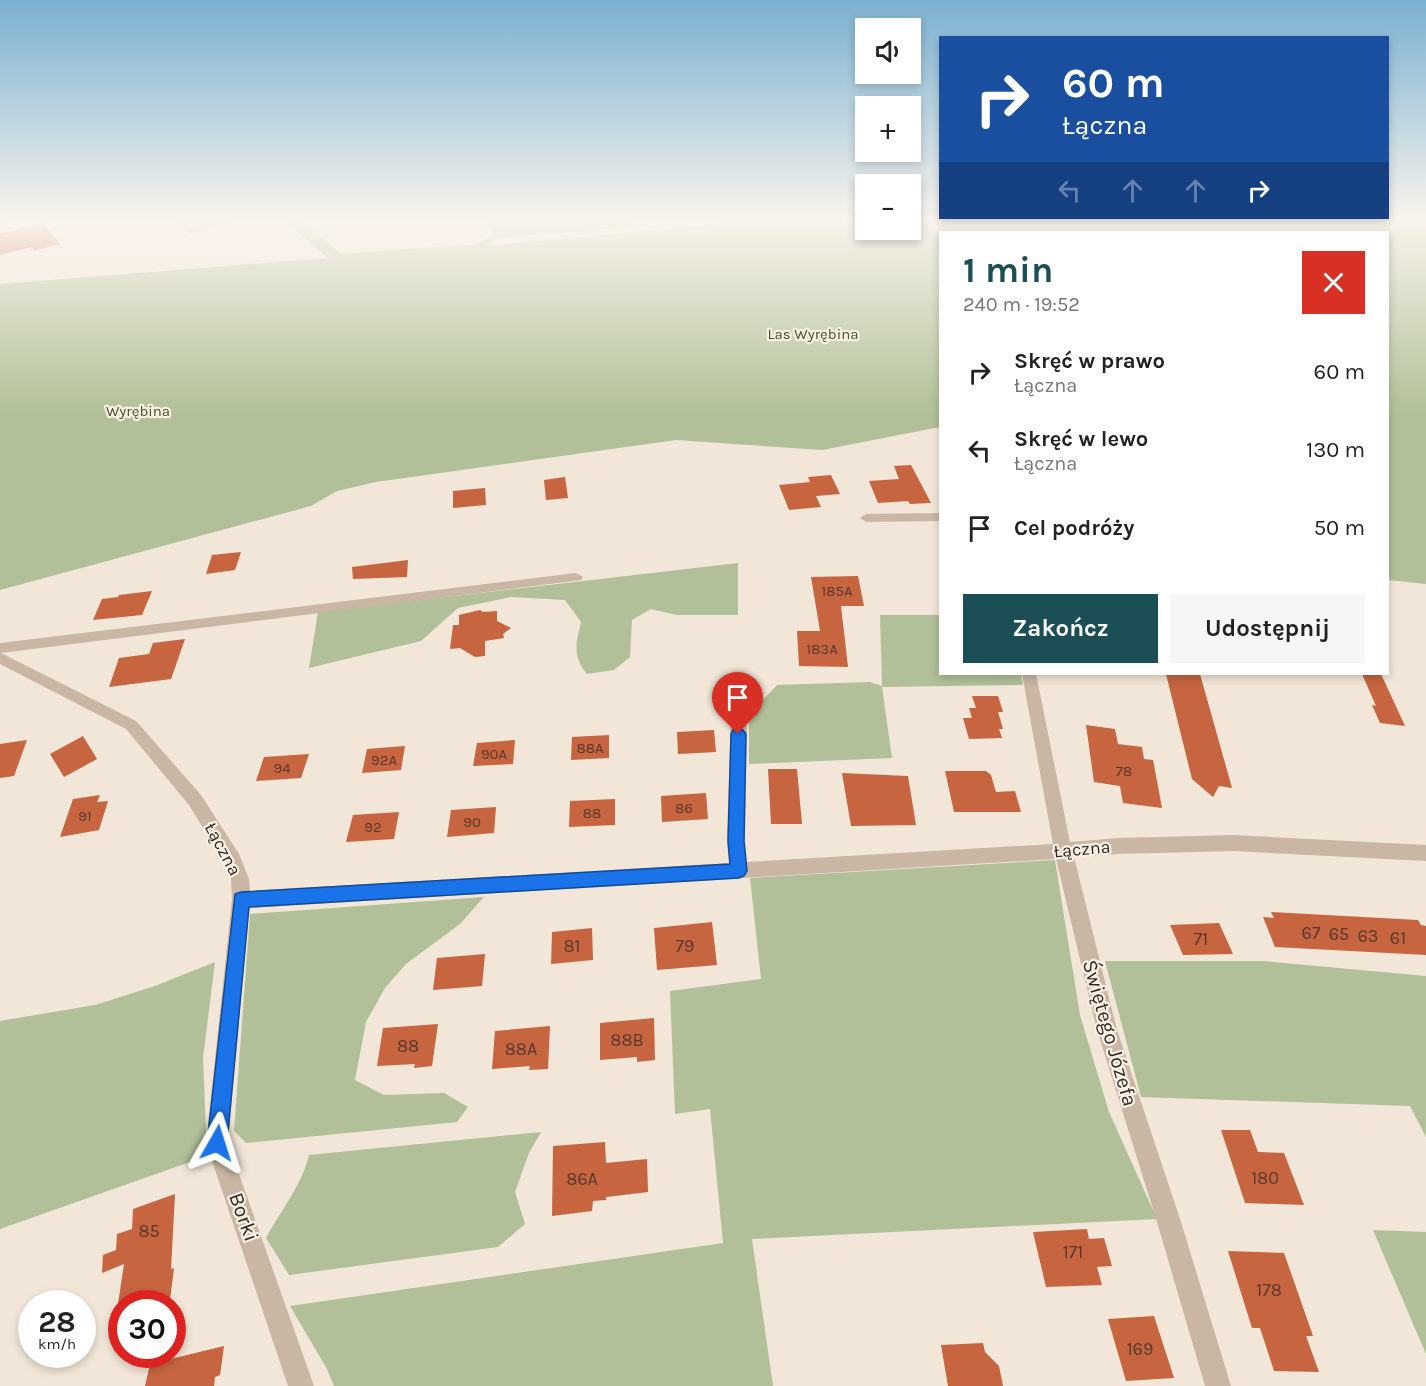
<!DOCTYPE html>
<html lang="pl">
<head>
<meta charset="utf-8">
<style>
  :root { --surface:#fff; --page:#f6f6f6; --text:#222; --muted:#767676; --accent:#1b4f55 }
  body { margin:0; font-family:Karla,sans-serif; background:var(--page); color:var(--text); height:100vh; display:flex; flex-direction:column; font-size:22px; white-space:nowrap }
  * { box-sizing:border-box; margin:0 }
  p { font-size:20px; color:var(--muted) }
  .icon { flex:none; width:33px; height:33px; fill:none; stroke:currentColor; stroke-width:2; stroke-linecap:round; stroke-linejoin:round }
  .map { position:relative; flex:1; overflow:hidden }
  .side { position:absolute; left:939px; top:231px; width:450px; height:444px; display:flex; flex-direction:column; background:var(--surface); border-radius:0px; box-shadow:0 3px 9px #0003 }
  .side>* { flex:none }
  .hud { position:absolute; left:939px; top:36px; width:450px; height:183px; border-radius:0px; box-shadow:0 3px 9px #0003; background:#1a4fa0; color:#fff; overflow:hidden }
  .controls { position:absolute; left:855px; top:18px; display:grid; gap:12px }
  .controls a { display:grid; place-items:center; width:66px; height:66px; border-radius:0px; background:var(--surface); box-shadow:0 3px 9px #0003; font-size:30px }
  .speed { position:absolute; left:18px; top:1290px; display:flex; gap:12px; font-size:30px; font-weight:700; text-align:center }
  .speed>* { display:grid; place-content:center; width:78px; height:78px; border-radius:50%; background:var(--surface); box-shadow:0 3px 9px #0003; line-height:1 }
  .speed small { font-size:15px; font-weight:400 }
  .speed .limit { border:9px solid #d22; background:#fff; color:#111 }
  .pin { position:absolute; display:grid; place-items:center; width:51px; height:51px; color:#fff; margin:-62px -26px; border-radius:50% 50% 50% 0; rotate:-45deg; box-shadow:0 0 6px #0007 }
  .pin .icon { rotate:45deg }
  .me { position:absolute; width:66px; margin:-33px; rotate:6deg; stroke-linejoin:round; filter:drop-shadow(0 0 4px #0008) }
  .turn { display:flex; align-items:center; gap:21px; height:126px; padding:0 24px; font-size:27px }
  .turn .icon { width:78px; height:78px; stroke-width:2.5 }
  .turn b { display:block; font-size:42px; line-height:51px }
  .lanes { display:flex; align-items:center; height:57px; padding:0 24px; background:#0003; justify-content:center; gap:30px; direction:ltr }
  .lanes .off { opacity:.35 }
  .round { display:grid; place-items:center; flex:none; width:63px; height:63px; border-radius:0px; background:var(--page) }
  .head { display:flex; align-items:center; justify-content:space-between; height:102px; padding:0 24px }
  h1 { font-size:36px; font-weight:700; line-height:45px; color:var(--accent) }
  .button { display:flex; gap:12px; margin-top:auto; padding:12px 24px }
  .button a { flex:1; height:69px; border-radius:0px; background:var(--accent); color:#fff; font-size:24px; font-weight:700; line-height:69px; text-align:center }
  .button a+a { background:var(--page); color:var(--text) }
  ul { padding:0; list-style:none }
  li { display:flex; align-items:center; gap:18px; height:78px; padding:0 24px }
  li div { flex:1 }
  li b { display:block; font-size:22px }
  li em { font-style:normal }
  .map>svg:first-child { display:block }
</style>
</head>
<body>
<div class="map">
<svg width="1426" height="1386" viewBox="0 0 1426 1386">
  <rect width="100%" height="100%" fill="#f1e6d7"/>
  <g fill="#b1c098">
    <polygon points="177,220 239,220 189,234"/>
    <polygon points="283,220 300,220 341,254 475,244 490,237 495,220 626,220 631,227 497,238 494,239 494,243 483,246 768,220 865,220 866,230 910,230 911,220 1426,220 1426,584 1388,580 1388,232 940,232 940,427 822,450 676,440 376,482 337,491 311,506 0,590 0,284 328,258"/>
    <path d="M738,563v52h-61l-26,-6 -19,11 -2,37 -16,13 -27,4c-15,-19 -11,-30 -6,-52l-16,-22 -54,-3 -53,11 -37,33 -112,27 9,-56z"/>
    <polygon points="880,615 940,615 940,674 1021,674 1023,685 882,687 892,758 749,764 749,720 761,702 777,685 870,682 882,686"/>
    <polygon points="1055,860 1080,1015 1109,1112 1157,1219 752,1239 773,1386 334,1386 327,1369 290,1306 723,1243 710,1109 675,1114 670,991 761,979 750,878"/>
    <polygon points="484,897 460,924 406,964 385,988 366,1022 355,1080 384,1095 444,1093 468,1107 457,1122 246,1143 234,1131 250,914"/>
    <polygon points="1105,961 1263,961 1426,976 1426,1137 1410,1106 1141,1097"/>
    <polygon points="215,962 203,1058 207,1156 0,1229 0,1021 95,1005 155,986"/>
    <path d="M541,1132l-12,21 -14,39 10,32 -27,23 -209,28 -23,-37c15,-28 36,-53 43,-83z"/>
    <polygon points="1373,1230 1426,1232 1426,1354"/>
  </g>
  <g fill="#c66540">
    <polygon points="43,223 60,244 34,251 32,247 0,255 0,234"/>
    <polygon points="911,465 931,503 910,504 908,501 878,503 869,481 899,479 894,466"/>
    <polygon points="831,475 840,494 816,496 821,507 789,510 779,485 810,482 808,477"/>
    <polygon points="565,477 568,498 546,500 544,480"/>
    <polygon points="485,488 486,505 453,508 453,491"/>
    <polygon points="241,552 235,570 206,574 212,555"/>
    <polygon points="408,560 407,577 353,579 352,567"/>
    <polygon points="858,576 864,606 841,606 848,667 799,666 797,631 820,631 811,577"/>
    <polygon points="152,591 142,615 93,620 102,599 118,597 119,595"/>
    <polygon points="480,610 483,612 497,611 497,621 511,628 503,634 504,638 485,641 485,656 475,657 460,648 450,649 453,625 459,625 459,615"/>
    <polygon points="185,639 171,679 109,687 119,658 149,654 153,643"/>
    <polygon points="1166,674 1200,674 1232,788 1219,786 1213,797 1192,779"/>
    <polygon points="1362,674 1381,674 1405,726 1380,723 1372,705 1376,706"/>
    <polygon points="972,696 998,696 1003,712 998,712 1003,729 999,729 1002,738 969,739 963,718 972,718 969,708 976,708"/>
    <polygon points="1086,725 1115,729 1118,744 1142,747 1144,759 1153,760 1162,808 1123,803 1120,786 1094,782"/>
    <polygon points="714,730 716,752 678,754 677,732"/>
    <polygon points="609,735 609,758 571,760 572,737"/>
    <polygon points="83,736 97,759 64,777 50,754"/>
    <polygon points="27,740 14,776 0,778 0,744"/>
    <polygon points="515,740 513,764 473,766 477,743"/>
    <polygon points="405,746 401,770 362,773 367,749"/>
    <polygon points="309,754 301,778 256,781 264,757"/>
    <polygon points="768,769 797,769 802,824 771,824"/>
    <polygon points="945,771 986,771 991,775 996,792 1015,791 1021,812 954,812"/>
    <polygon points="842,773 908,776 916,825 851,826"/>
    <polygon points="706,793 708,819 662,822 661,796"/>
    <polygon points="100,795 97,802 108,801 99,830 60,837 73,799"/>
    <polygon points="615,799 615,825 569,827 570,801"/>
    <polygon points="496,807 494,833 447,837 451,810"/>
    <polygon points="399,812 394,839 346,842 353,815"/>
    <polygon points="1271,912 1418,920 1421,925 1426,926 1426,955 1275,947 1263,917 1274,918"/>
    <polygon points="712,922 717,965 657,970 654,928"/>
    <polygon points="1219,923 1233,954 1183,955 1170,925"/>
    <polygon points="592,928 593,960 551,964 552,932"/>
    <polygon points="485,954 482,986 433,990 437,958"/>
    <polygon points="654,1018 655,1060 637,1062 637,1057 600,1060 600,1023"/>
    <polygon points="438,1024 432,1066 414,1068 415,1064 377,1066 383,1028"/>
    <polygon points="550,1026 548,1069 529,1070 530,1066 492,1069 495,1031"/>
    <polygon points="1221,1130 1250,1130 1258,1152 1284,1153 1304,1205 1245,1203"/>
    <polygon points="605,1142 606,1163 647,1159 648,1192 606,1197 606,1200 593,1201 592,1211 552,1216 553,1146"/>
    <polygon points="175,1194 171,1269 174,1268 170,1300 158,1304 118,1304 124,1264 102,1273 103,1255 116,1250 117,1234 132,1229 133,1209"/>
    <polygon points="1087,1229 1089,1239 1104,1238 1112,1266 1097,1267 1102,1285 1046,1287 1033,1232"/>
    <polygon points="1228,1251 1284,1253 1313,1336 1306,1336 1319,1372 1274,1371 1260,1328 1252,1328"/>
    <polygon points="1154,1316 1174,1378 1126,1381 1108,1319"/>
    <polygon points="983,1343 985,1352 999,1366 1003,1386 948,1386 941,1345"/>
    <polygon points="224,1346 220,1375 215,1377 214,1386 145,1386 150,1364"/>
  </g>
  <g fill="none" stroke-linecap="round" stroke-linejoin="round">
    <g fill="#c9b6a4" fill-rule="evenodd">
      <polygon points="0,220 12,220 0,225"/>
      <polygon points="940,513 940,521 866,522 860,518 866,514"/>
      <polygon points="576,573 583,577 581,580 1,653 136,721 201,795 239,854 249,879 250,891 729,863 727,841 731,713 734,709 744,709 747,713 745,841 747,862 1053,844 1022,674 1036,674 1070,842 1118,838 1234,835 1426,845 1426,861 1234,851 1118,854 1074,857 1117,1030 1181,1222 1231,1386 1205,1386 1157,1222 1097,1030 1056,859 249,908 228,1143 314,1386 288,1386 206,1143 232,900 231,879 225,863 189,805 126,729 0,664 0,643"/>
    </g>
  </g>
  <linearGradient id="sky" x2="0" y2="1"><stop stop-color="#7ab0d1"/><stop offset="0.53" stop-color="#f9f4ed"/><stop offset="1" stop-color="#f9f4ed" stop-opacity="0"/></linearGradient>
  <rect width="1426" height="414" fill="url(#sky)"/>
  <polygon fill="#1a73e8" stroke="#114b97" stroke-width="1.5" points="738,729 743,730 746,734 744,841 747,871 744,876 739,878 249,907 227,1143 224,1150 217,1152 210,1150 207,1143 235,894 241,892 730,864 728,841 731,734 733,730"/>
  <g text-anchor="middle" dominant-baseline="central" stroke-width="4.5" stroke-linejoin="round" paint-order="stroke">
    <g font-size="15" fill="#425229" stroke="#f9f0e3">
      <text x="813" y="334">Las Wyrębina</text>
      <text x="138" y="411">Wyrębina</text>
    </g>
    <g font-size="15" fill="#58392c">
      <text x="837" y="591">185A</text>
      <text x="822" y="649">183A</text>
      <text x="590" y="748">88A</text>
      <text x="494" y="754">90A</text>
      <text x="384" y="760">92A</text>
      <text x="282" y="768">94</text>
      <text x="1124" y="771">78</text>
      <text x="684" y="808">86</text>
      <text x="592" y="813">88</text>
      <text x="85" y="816">91</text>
      <text x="472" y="822">90</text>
      <text x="373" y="827">92</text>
    </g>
    <g font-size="18" fill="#342a25" stroke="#f9f0e3">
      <text transform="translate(223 849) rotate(62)">Łączna</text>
      <text transform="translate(1082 849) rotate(-5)">Łączna</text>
    </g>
    <g font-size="18" fill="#58392c">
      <text x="1311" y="933">67</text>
      <text x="1339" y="934">65</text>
      <text x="1368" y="936">63</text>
      <text x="1398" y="938">61</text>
      <text x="1201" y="939">71</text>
      <text x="572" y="946">81</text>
      <text x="685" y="946">79</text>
      <text x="627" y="1040">88B</text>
      <text x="408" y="1046">88</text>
      <text x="521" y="1049">88A</text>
      <text x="1265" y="1178">180</text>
      <text x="582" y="1179">86A</text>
      <text x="149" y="1231">85</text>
      <text x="1073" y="1252">171</text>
      <text x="1269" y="1290">178</text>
      <text x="1140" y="1349">169</text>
    </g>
    <g font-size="21" fill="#342a25" stroke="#f9f0e3">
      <text transform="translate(1110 1033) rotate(74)">Świętego Józefa</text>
      <text transform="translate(244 1217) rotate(70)">Borki</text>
    </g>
  </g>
</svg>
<div class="controls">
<a><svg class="icon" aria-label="sound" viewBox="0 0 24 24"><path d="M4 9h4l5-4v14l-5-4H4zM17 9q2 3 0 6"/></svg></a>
<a>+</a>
<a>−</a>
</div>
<div class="speed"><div>28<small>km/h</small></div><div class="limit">30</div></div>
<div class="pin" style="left:738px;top:734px;background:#d93025"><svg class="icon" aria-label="arrive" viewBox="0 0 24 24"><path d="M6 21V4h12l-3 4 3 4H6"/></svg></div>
<svg class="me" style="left:217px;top:1143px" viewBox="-20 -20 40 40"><path d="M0-17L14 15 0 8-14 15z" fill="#1a73e8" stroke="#fff" stroke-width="4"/></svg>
<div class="hud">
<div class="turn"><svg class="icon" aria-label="right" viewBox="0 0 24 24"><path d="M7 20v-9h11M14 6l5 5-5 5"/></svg><div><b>60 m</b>Łączna</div></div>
<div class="lanes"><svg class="icon off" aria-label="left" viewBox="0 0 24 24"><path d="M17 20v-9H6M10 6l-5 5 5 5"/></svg><svg class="icon off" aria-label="ahead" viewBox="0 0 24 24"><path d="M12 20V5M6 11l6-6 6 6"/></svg><svg class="icon off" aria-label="ahead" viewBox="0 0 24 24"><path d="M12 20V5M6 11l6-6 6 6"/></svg><svg class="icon" aria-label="right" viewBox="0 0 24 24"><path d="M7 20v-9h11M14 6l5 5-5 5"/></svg></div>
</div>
<section class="side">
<div class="head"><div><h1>1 min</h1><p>240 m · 19:52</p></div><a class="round" style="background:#d93025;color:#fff"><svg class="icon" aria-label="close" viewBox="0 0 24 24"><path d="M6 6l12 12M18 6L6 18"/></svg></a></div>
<ul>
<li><svg class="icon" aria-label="right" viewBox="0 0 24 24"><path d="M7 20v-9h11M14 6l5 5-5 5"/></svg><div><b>Skręć w prawo</b><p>Łączna</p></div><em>60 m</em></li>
<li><svg class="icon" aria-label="left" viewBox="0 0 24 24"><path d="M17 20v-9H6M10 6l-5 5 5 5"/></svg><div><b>Skręć w lewo</b><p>Łączna</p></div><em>130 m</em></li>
<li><svg class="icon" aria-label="arrive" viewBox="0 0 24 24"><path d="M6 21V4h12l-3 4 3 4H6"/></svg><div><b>Cel podróży</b></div><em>50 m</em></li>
</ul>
<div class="button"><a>Zakończ</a><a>Udostępnij</a></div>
</section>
</div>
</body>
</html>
